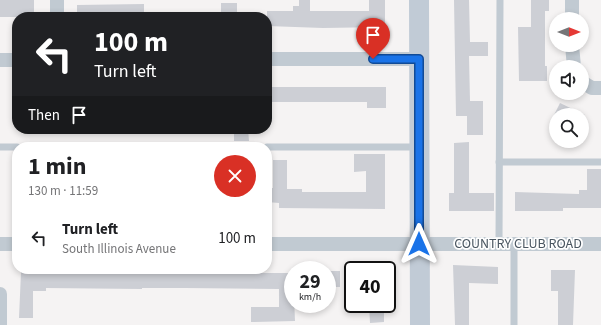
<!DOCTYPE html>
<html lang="en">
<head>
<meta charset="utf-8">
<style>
  :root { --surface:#fff; --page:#f6f6f6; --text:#202124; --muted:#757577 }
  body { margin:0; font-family:"Source Sans 3",sans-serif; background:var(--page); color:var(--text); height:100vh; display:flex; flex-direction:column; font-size:15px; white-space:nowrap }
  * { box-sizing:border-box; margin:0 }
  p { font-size:13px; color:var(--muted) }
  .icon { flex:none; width:22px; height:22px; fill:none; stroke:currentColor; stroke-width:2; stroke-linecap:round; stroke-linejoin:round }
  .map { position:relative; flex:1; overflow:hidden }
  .drawer { position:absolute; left:12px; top:142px; width:260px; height:132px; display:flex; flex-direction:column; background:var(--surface); border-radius:16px; box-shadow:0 2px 6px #0003 }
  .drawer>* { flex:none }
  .hud { position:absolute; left:12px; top:12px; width:260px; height:122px; border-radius:16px; box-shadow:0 2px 6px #0003; background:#202124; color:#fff; overflow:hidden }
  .needle { width:26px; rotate:90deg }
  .tools { position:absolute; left:549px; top:12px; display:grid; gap:8px }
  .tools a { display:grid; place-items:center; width:40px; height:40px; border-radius:50%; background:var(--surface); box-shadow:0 2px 6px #0003; font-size:20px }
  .speed { position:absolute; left:284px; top:261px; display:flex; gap:8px; font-size:20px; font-weight:700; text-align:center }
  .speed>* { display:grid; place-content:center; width:52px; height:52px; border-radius:50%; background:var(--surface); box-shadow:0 2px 6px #0003; line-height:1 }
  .speed small { font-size:10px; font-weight:400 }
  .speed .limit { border:2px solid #111; border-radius:6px; background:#fff; color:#111 }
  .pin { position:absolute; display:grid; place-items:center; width:34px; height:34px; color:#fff; margin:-41px -17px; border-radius:50% 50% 50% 0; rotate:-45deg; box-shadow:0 0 4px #0007 }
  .pin .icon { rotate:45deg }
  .me { position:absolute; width:44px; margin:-22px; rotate:0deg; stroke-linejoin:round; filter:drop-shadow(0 0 3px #0008) }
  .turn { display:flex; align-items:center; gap:14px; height:84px; padding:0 16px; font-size:18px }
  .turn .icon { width:52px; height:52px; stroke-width:2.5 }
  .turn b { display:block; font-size:28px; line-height:34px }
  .then { display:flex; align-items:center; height:38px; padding:0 16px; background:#0003; gap:8px; font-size:15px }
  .round { display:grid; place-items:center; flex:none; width:42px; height:42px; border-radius:21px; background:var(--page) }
  .headline { display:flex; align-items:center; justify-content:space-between; height:68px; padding:0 16px }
  h1 { font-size:24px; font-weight:700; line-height:30px }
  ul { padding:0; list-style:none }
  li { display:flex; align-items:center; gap:12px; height:56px; padding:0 16px }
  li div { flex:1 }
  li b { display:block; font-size:15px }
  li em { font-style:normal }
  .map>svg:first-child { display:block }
</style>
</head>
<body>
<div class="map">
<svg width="601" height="325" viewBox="0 0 601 325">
  <rect width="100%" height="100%" fill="#f5f3f3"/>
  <g fill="#cdcfd5">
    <rect x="0" y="0" width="34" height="17"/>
    <polygon points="299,0 310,0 310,11 369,11 369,0 385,0 385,27 323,28 267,26 267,11 293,11 293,6 299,6"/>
    <polygon points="454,0 469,0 470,42 488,42 488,56 469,56 470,101 483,101 483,135 467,135 467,116 456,116"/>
    <polygon points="531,0 549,0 549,11 545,11 545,66 547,66 547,81 519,81 518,27 531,27"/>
    <rect x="221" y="3" width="16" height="14"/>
    <polygon points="144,4 144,17 77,17 77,5"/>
    <polygon points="267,87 386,87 386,108 367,108 367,102 267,102"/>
    <polygon points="560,103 585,115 554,115"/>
    <polygon points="234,129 248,129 249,141 234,141"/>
    <polygon points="469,142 469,193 494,193 494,211 449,211 449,193 454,193 454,143"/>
    <polygon points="354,154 385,154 385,209 279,208 279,203 267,202 267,188 273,188 273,160 287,160 287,189 302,189 302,192 366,192 366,171 354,172"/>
    <polygon points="587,169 601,169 601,208 563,208 563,211 515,211 515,192 579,194 579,190 587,190"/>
    <polygon points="453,265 498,267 498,284 469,283 469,325 455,325"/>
    <polygon points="551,270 575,270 573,325 558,325 558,291 551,291"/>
    <polygon points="185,271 210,271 210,273 293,273 295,321 251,322 251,307 279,307 279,289 185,288 142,288 142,289 46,288 46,291 33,291 33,318 19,318 21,272 147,274 147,272"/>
    <rect x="327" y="271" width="13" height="16"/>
    <polygon points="369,304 384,304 384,322 370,323"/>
  </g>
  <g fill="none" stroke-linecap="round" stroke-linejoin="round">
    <g stroke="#c1cad2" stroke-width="7">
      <polyline points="0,147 17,147"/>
      <polyline points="267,147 419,147"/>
      <polyline points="499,162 601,162"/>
      <polyline points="499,244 500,0"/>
      <polyline points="514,244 514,325"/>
    </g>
    <g stroke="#c1cad2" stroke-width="14">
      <polyline points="57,0 57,17"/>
      <polyline points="572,19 572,0"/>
      <polyline points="572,45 574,67"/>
      <polyline points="267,59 419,59"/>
      <polyline points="0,60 17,60"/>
      <polyline points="582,82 592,88 601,88"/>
      <polyline points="0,244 17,244"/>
      <polyline points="267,244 601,244"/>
      <polyline points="0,294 0,325"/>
    </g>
    <polyline stroke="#c1cbd6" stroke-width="20" points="419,0 420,325"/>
  </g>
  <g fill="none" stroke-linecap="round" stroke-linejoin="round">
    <defs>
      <polyline id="route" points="373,59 419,59 419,244"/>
    </defs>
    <use href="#route" stroke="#114b97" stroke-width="10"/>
    <use href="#route" stroke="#1a73e8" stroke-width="7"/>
  </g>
  <g text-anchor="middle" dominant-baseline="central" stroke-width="3.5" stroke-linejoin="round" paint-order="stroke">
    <g font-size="14" fill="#4a5661" stroke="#fff">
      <text x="518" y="244">COUNTRY CLUB ROAD</text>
    </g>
  </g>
</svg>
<div class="tools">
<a><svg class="needle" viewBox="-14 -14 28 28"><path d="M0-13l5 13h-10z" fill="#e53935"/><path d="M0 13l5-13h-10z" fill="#757577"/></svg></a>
<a><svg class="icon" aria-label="sound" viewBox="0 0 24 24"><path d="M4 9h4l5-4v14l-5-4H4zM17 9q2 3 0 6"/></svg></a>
<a><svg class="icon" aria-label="search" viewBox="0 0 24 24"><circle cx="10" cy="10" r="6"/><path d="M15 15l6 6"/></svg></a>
</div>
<div class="speed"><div>29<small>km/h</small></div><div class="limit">40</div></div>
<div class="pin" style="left:373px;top:59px;background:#d93025"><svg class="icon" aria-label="arrive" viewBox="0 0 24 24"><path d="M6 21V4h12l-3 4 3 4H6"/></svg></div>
<svg class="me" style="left:419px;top:244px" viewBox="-20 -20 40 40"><path d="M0-17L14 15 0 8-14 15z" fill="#1a73e8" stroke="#fff" stroke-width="4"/></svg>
<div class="hud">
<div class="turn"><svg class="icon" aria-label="left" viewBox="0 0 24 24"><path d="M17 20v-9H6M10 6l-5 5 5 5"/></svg><div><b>100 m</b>Turn left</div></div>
<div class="then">Then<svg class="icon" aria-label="arrive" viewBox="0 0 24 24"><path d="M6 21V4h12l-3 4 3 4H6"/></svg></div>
</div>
<section class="drawer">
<div class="headline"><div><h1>1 min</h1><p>130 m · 11:59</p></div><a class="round" style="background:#d93025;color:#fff"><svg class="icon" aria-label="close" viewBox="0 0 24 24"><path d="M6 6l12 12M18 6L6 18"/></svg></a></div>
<ul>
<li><svg class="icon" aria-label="left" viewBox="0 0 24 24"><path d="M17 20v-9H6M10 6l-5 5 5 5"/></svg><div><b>Turn left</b><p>South Illinois Avenue</p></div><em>100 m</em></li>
</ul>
</section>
</div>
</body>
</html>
